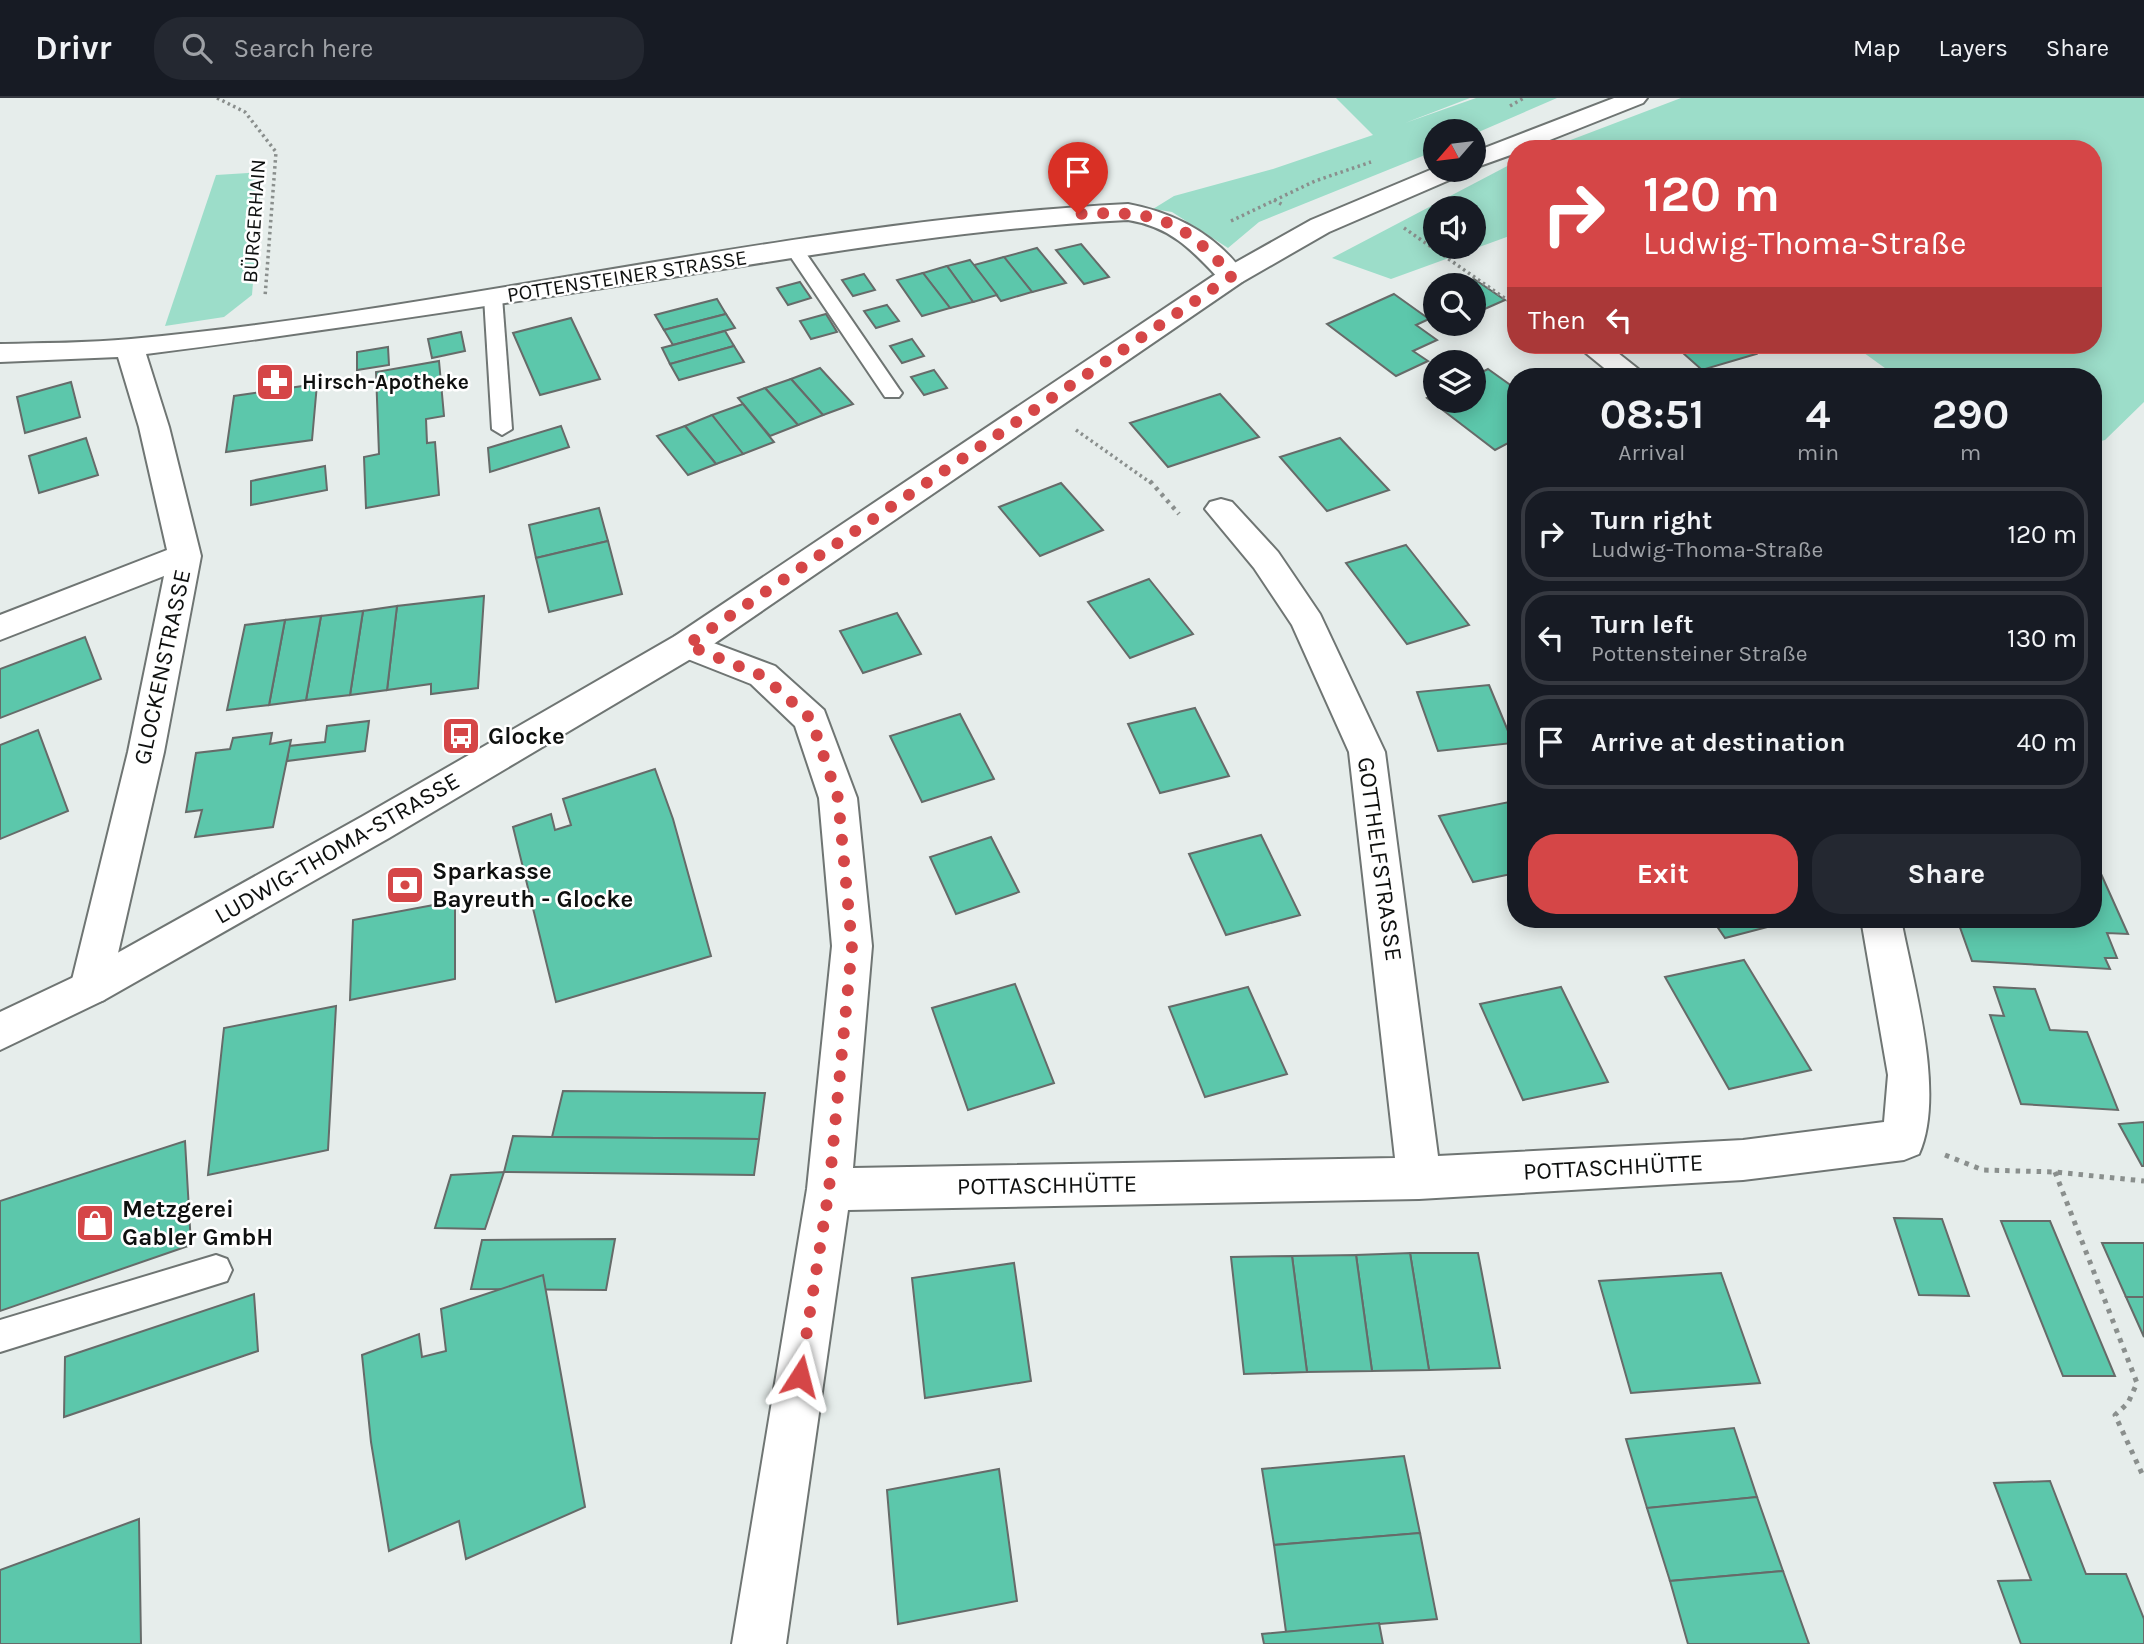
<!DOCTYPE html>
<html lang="en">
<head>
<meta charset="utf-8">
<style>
  :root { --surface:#171b24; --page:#242831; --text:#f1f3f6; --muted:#9ea1a6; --line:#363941; --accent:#d54647 }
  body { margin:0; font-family:Karla,sans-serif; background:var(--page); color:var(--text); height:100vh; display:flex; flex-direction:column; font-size:26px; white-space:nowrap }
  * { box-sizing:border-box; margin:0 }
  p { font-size:23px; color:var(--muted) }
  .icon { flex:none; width:38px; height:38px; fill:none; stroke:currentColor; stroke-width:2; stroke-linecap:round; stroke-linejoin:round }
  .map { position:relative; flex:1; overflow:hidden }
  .panel { position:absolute; left:1507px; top:270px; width:595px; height:560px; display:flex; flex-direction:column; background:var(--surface); border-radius:28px; box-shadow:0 4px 18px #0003 }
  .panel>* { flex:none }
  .banner { position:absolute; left:1507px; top:42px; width:595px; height:214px; border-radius:28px; box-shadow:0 4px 18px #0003; background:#d54647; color:#fff; overflow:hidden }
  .needle { width:46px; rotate:242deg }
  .buttons { position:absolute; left:1423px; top:21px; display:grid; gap:14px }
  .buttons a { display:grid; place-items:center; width:63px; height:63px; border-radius:50%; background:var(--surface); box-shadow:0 4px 18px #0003; font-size:35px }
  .pin { position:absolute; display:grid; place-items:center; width:60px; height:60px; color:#fff; margin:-72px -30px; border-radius:50% 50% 50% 0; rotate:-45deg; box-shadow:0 0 7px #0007 }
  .pin .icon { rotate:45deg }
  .me { position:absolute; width:77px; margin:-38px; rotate:9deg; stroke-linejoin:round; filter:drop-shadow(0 0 5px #0008) }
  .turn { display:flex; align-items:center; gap:24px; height:147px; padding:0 21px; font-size:32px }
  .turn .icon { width:91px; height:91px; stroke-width:2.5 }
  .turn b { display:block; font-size:49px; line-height:60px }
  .then { display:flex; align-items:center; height:66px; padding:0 21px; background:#0003; gap:14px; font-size:26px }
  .eta { display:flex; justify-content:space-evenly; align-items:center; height:119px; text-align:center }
  .eta b { font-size:42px; font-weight:700; line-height:49px }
  .button { display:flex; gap:14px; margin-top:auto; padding:14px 21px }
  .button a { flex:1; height:80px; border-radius:28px; background:var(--accent); color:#fff; font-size:28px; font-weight:700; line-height:80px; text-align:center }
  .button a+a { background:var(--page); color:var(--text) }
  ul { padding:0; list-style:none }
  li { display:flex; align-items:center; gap:21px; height:94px; margin:0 14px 10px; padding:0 7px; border:4px solid var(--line); border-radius:28px }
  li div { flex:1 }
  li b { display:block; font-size:26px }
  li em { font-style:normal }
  header { display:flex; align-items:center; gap:42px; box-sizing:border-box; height:98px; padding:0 35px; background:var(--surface); border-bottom:2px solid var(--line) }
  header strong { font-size:33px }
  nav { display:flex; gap:38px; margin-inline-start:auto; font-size:24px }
  .search { width:490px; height:63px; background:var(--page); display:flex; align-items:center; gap:18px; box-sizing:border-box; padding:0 24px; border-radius:28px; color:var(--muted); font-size:26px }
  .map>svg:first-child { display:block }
</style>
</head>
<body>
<header>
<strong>Drivr</strong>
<div class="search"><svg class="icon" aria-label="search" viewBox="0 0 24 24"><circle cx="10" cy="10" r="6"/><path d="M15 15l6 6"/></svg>Search here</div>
<nav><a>Map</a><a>Layers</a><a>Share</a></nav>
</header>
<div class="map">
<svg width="2144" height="1546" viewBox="0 0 2144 1546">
  <rect width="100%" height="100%" fill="#e6edeb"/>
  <g fill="#9cddc9" fill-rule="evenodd">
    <polygon points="1336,0 1470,0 1405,25 1476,0 1557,0 1474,36 1474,33 1435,33 1435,53 1259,124 1228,150 1172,114 1153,111 1174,98 1273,71 1373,37"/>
    <polygon points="1681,0 2144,0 2144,304 2105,342 2093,345 2093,278 1896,278 1853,247 2093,247 2093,51 1547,51"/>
    <path d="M1515,64v72l-124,45 -59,-21zM1435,110h39v39h-39z"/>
    <polygon points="262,74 252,197 224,219 165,228 216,77"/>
  </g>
  <g fill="#5cc7ab" stroke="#666b69" stroke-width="2">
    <polygon points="1081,146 1109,179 1084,186 1056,152"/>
    <polygon points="1037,150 1066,185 1032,194 1004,159"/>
    <polygon points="1004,159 1032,194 1001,203 974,167"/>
    <polygon points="970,162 974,167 997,197 973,204 947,168"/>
    <polygon points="947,168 973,204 950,210 923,175"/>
    <polygon points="923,175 950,210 922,218 897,182"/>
    <polygon points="864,176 875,192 853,198 842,182"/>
    <polygon points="1474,181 1505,202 1480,213 1474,208 1474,187 1458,187"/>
    <polygon points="800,184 811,200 788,207 777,190"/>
    <polygon points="1394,196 1429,221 1416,227 1437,242 1413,253 1428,263 1396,278 1327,226"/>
    <polygon points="717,201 726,216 664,232 655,217"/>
    <polygon points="887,207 899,223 876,230 864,213"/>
    <polygon points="726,216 735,230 673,247 664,232"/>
    <polygon points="826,216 837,234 811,241 800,223"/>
    <polygon points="571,220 600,281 540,297 513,235"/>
    <polygon points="725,233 734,248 670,266 662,250"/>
    <polygon points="461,234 465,253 432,260 428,241"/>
    <polygon points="912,241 924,258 902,265 890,248"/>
    <polygon points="1674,247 1745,247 1756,256 1702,272"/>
    <polygon points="734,248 744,264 679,282 670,266"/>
    <polygon points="388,249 389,267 357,272 357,254"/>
    <polygon points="439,263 444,318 426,321 427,345 435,344 439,397 366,410 364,359 379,356 376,274"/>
    <polygon points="820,270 853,306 823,317 791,281"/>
    <polygon points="1488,271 1516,291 1516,341 1495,352 1427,300 1435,296 1435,303 1474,303 1474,278"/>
    <polygon points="934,272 947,290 924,297 911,279"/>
    <polygon points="791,281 823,317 798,327 765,290"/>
    <polygon points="71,284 80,319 25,335 17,299"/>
    <polygon points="317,286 312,342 226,354 234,298"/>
    <polygon points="765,290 798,327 770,338 738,300"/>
    <polygon points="1220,296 1259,339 1168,369 1130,325"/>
    <polygon points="743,306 774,344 743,356 712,317"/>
    <polygon points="712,317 743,356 716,366 685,328"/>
    <polygon points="561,328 569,349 490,374 488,350"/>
    <polygon points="685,328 716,366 688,377 657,338"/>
    <polygon points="86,340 98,377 39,395 29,358"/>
    <polygon points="1340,340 1389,392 1327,413 1280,359"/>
    <polygon points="325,368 327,392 251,407 251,383"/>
    <polygon points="1061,385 1103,432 1040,458 999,409"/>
    <polygon points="599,410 608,443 536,460 529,427"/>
    <polygon points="608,443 622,496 549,514 536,460"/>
    <polygon points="1406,447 1469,527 1407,546 1346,465"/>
    <polygon points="1149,481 1193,536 1130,560 1088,504"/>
    <polygon points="484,498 478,590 431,596 431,586 387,592 397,508"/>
    <polygon points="397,508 387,592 350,597 363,513"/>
    <polygon points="363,513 350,597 306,602 321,518"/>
    <polygon points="897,515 921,556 863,575 840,533"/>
    <polygon points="321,518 306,602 269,607 285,522"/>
    <polygon points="285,522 269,607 227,612 245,527"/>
    <polygon points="85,539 101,581 0,620 0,571"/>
    <polygon points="1489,587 1513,645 1438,653 1417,594"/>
    <polygon points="1195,610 1229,678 1160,695 1128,626"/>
    <polygon points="960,616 994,681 922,704 890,638"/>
    <polygon points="369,623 365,653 287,663 289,648 325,644 327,628"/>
    <polygon points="38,632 68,713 0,741 0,647"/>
    <polygon points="272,635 270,646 291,642 273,729 195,739 202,712 186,714 196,655 230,651 233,640"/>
    <polygon points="655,671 673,721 711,858 556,904 513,729 551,716 555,732 571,727 563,701"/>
    <polygon points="1509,704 1516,716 1516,775 1473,784 1439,718"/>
    <polygon points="1261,737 1300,817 1226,837 1189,756"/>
    <polygon points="991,739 1019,794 956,816 930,759"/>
    <polygon points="2093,758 2128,836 2107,835 2117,860 2105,860 2110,871 1972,863 1957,821 2093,821"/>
    <polygon points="455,803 455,881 350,902 353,822"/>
    <polygon points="1712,821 1798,821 1725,840"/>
    <polygon points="1744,862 1811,972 1729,991 1665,879"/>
    <polygon points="1015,886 1054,985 968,1012 932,910"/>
    <polygon points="1248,889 1287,976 1205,999 1169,909"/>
    <polygon points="1561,889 1608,984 1523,1002 1480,906"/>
    <polygon points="1994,889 2035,891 2050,932 2087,934 2118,1012 2021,1006 1990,917 2004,918"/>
    <polygon points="336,908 328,1052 208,1077 224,930"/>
    <polygon points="563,993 765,995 759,1041 552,1039"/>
    <polygon points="2144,1024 2144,1068 2142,1068 2119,1026"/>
    <polygon points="513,1038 552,1039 759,1041 754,1077 504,1074"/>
    <polygon points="185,1043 191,1147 0,1213 0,1103"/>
    <polygon points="504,1074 485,1131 435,1130 451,1077"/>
    <polygon points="1894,1120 1942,1121 1969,1198 1919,1197"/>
    <polygon points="2001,1123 2050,1123 2115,1278 2063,1278"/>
    <polygon points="615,1141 606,1192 471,1191 482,1142"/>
    <polygon points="2102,1145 2144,1145 2144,1199 2126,1199"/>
    <polygon points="1410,1155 1478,1155 1500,1270 1429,1272"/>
    <polygon points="1410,1155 1429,1272 1372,1273 1356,1157"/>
    <polygon points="1356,1157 1372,1273 1307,1274 1292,1158"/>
    <polygon points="1292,1158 1307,1274 1244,1276 1231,1159"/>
    <polygon points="1014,1165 1031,1283 925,1300 912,1180"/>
    <polygon points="1721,1175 1760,1285 1631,1295 1599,1183"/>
    <polygon points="543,1177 585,1409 466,1461 459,1423 389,1453 371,1344 362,1257 419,1236 422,1259 446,1253 441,1211"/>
    <polygon points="254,1196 258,1253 64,1319 65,1259"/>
    <polygon points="2126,1199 2144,1199 2144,1239"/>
    <polygon points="1734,1330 1757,1399 1647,1410 1626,1341"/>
    <polygon points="1404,1358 1420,1435 1274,1447 1262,1371"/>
    <polygon points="999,1371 1017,1503 898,1526 887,1392"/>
    <polygon points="2050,1383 2086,1476 2126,1476 2144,1521 2144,1546 2021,1546 1998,1483 2031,1482 1994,1385"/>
    <polygon points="1757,1399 1783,1473 1670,1483 1647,1410"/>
    <polygon points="139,1421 141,1546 0,1546 0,1472"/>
    <polygon points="1420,1435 1437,1521 1286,1534 1274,1447"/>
    <polygon points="1783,1473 1809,1546 1688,1546 1670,1483"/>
    <polygon points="1379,1525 1383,1546 1264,1546 1262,1536"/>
  </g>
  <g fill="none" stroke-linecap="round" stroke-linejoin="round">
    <defs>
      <g id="service">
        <polygon points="795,147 801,148 899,291 902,295 899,299 885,299 786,152"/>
        <polygon points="493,193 502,199 512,331 502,337 492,331 484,199"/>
        <polygon points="216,1157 227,1161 232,1172 227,1183 0,1254 0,1222"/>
      </g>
      <g id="minor">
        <path d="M1128,106c48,9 89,31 118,72l-4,6h-20c-29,-31 -50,-55 -94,-62 -158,8 -312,34 -468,59 -171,27 -342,53 -514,75l23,73 32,129 -37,196 -54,236 -6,12 -14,5 -14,-5 -6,-12 58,-236 36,-176 -164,64v-25l167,-65 -28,-123 -21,-70 -118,5v-18c44,-1 88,-1 131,-5 334,-31 662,-118 997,-135z"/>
        <polygon points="1576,247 1608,247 1647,278 1614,278"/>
        <path d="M1221,401l11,3 46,50 42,62 65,138 53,404 305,-16 141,-18 4,-47 -27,-156h40c12,64 45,175 18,235l-15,6 -161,20 -324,19 -571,11 -62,434h-54l75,-455 25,-243 -13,-148 -24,-72 -44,-42 -76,-30 -5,-9 5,-9 12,-3 88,33 49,44 33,88 15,148 -19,222 542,-10 -46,-406 -57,-127 -38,-57 -49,-59 5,-7z"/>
      </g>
      <g id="tertiary">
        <polygon points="1614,0 1647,0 1643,5 1527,51 1516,51 1516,55 1474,70 1474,54"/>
        <polygon points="1435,70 1465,72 1461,77 1329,134 1242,184 699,556 389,740 104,902 0,952 0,914 76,878 363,718 675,538 1222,172 1311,122"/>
      </g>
    </defs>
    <use href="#service" stroke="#6f7573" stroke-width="4"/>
    <use href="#minor" stroke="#6f7573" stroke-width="4"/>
    <use href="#tertiary" stroke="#6f7573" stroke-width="4"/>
    <g stroke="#8a8f8d" stroke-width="3.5" stroke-dasharray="2.5 3.5" stroke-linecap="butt">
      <polyline points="217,0 245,14 276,54 265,199"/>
      <polyline points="1510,8 1524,0"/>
      <polyline points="1274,102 1283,107"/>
      <polyline points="1231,123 1315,83 1371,64"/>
      <polyline points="1404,130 1516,208"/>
      <polyline points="1076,332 1151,385"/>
    </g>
    <polyline stroke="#8a8f8d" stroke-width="4.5" stroke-dasharray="3.5 5" stroke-linecap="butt" points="1150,383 1179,416"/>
    <g stroke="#8a8f8d" stroke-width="5" stroke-dasharray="4.5 6" stroke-linecap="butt">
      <polyline points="1945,1057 1983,1072 2055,1074 2144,1083"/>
      <polyline points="2055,1074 2137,1285 2128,1305 2115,1317 2144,1380"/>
    </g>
    <use href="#service" fill="#fff" fill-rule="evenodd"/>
    <use href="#minor" fill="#fff" fill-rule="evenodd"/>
    <use href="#tertiary" fill="#fff" fill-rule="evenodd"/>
  </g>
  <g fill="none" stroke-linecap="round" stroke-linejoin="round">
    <path stroke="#d54647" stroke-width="12" stroke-dasharray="0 21.6" d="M800,1278l29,-187 23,-243 -14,-148 -27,-79 -48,-43 -76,-31 545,-369c-51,-58 -77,-66 -154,-62"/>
  </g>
  <defs>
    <symbol id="pharmacy-square" viewBox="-11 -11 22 22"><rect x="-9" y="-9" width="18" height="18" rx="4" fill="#d54647" stroke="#fff"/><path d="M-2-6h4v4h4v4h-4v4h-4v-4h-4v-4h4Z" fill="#fff"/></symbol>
    <symbol id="bus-square" viewBox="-11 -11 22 22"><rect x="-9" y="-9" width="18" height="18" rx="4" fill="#d54647" stroke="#fff"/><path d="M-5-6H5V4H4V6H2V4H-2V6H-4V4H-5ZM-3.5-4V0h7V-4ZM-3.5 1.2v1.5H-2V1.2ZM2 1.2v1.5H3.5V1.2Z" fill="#fff"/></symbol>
    <symbol id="bank-square" viewBox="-11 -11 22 22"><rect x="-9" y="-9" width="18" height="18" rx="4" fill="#d54647" stroke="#fff"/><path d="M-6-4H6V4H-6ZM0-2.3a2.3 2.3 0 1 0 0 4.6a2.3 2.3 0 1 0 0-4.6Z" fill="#fff"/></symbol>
    <symbol id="shop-square" viewBox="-11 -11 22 22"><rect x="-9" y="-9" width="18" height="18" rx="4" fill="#d54647" stroke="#fff"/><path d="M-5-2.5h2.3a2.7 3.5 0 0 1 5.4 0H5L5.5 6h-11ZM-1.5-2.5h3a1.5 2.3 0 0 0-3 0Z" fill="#fff"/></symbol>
  </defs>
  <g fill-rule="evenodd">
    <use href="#pharmacy-square" x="253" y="262" width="44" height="44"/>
    <use href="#bus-square" x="439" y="616" width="44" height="44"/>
    <use href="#bank-square" x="383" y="765" width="44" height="44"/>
    <use href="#shop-square" x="73" y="1103" width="44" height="44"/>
  </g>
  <g text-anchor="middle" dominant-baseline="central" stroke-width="5" stroke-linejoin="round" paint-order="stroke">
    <g font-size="21" fill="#0e100f" stroke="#fff">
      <text transform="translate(254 123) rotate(-86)">BÜRGERHAIN</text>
      <text transform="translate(627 178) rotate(-9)">POTTENSTEINER STRASSE</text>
    </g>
    <g font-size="21" font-weight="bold" fill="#0e100f" stroke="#fff" text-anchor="start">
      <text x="302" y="284">Hirsch-Apotheke</text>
    </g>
    <g font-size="24" fill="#0e100f" stroke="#fff">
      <text transform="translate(162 569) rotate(-78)">GLOCKENSTRASSE</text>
      <text transform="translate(337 750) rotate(-30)">LUDWIG-THOMA-STRASSE</text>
      <text transform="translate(1380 761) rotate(82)">GOTTHELFSTRASSE</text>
      <text transform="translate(1613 1069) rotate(-3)">POTTASCHHÜTTE</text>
      <text transform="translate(1047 1087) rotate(-1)">POTTASCHHÜTTE</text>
    </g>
    <g font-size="24" font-weight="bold" fill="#0e100f" stroke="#fff" text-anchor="start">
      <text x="488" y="638">Glocke</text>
      <text x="432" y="773">Sparkasse<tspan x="432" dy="28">Bayreuth - Glocke</tspan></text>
      <text x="122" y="1111">Metzgerei<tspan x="122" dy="28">Gabler GmbH</tspan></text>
    </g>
  </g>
</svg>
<div class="buttons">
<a><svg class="needle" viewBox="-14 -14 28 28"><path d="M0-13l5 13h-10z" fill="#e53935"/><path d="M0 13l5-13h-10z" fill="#9ea1a6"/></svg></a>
<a><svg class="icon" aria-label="sound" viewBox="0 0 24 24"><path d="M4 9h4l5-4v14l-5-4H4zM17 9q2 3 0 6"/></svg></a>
<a><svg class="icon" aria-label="search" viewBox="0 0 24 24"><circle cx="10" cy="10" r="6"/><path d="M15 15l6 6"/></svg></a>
<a><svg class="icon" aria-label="layers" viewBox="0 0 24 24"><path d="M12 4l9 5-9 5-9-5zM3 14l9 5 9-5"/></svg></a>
</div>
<div class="pin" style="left:1078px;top:116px;background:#d93025"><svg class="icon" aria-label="arrive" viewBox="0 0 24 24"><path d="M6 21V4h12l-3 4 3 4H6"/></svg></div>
<svg class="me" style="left:800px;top:1278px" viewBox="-20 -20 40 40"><path d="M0-17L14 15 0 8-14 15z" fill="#d54647" stroke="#fff" stroke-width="4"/></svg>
<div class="banner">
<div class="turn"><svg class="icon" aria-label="right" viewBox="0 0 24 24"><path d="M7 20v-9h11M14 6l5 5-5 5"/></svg><div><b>120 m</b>Ludwig-Thoma-Straße</div></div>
<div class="then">Then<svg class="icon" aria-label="left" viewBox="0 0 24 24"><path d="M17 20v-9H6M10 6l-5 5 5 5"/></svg></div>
</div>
<section class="panel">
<div class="eta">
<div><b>08:51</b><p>Arrival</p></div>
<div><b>4</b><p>min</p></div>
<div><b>290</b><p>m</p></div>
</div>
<ul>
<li><svg class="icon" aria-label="right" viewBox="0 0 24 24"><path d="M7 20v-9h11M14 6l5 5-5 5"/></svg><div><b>Turn right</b><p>Ludwig-Thoma-Straße</p></div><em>120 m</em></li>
<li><svg class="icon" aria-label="left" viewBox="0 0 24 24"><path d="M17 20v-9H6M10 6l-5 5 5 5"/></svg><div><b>Turn left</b><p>Pottensteiner Straße</p></div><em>130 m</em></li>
<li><svg class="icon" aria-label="arrive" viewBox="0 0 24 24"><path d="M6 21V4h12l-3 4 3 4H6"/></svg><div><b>Arrive at destination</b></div><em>40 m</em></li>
</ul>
<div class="button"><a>Exit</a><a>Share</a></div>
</section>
</div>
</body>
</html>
